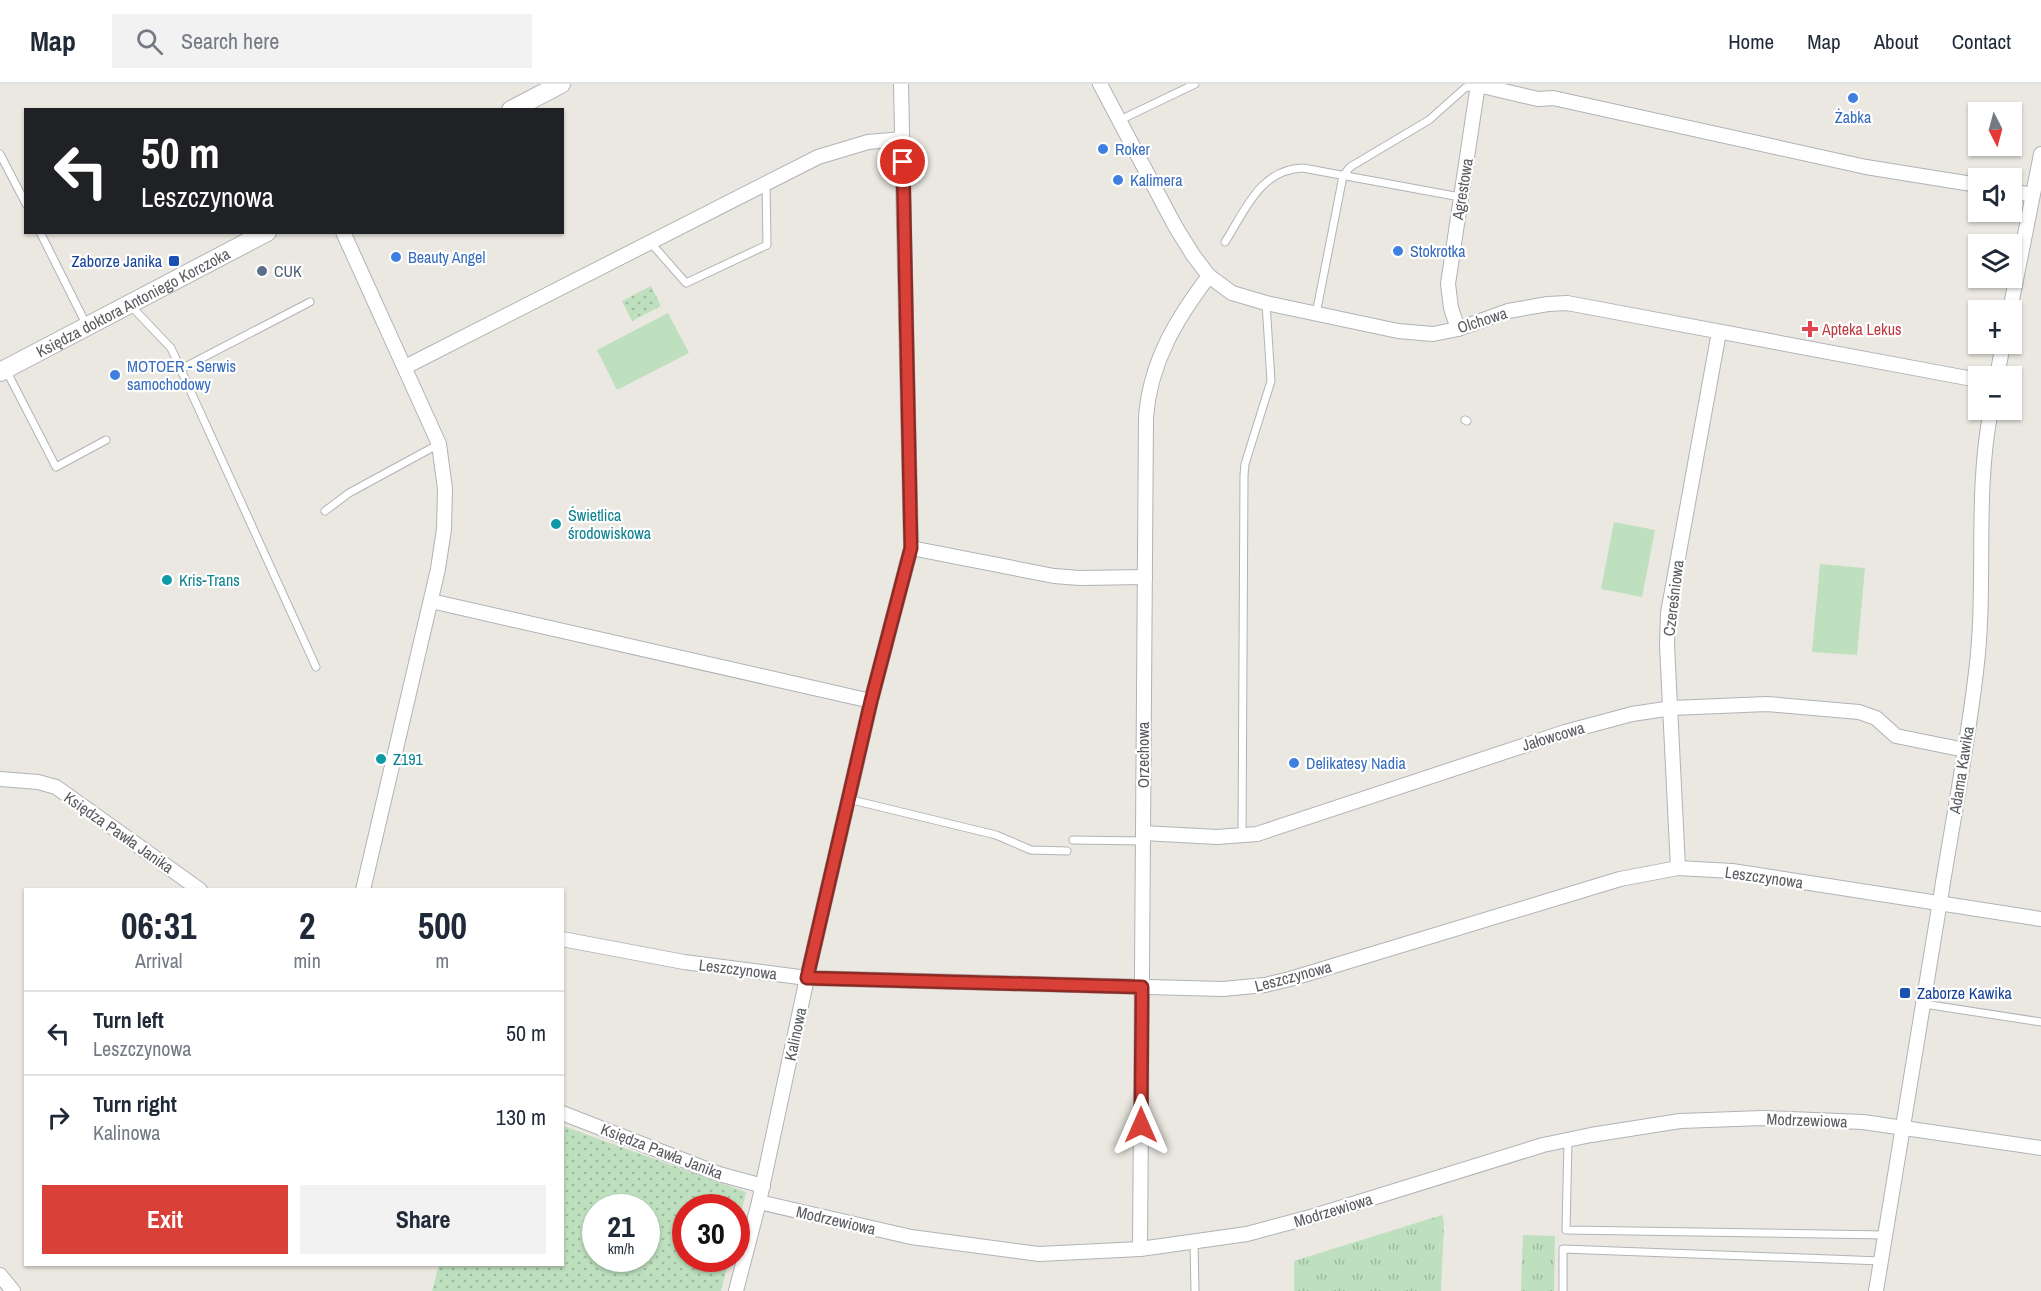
<!DOCTYPE html>
<html lang="en">
<head>
<meta charset="utf-8">
<style>
  :root { --surface:#fff; --page:#f2f2f3; --text:#1f2937; --muted:#747a83; --line:#e0e1e3; --accent:#d94037 }
  body { margin:0; font-family:"Archivo Narrow",sans-serif; background:var(--page); color:var(--text); height:100vh; display:flex; flex-direction:column; font-size:22px; white-space:nowrap }
  * { box-sizing:border-box; margin:0 }
  p { font-size:20px; color:var(--muted) }
  .icon { flex:none; width:33px; height:33px; fill:none; stroke:currentColor; stroke-width:2; stroke-linecap:round; stroke-linejoin:round }
  .map { position:relative; flex:1; overflow:hidden }
  .side { position:absolute; left:24px; top:804px; width:540px; height:378px; display:flex; flex-direction:column; background:var(--surface); border-radius:0px; box-shadow:0 2px 4px #0004 }
  .side>* { flex:none }
  .guide { position:absolute; left:24px; top:24px; width:540px; height:126px; border-radius:0px; box-shadow:0 2px 4px #0004; background:#202124; color:#fff; overflow:hidden }
  .needle { width:39px; rotate:174deg }
  .controls { position:absolute; left:1968px; top:18px; display:grid; gap:12px }
  .controls a { display:grid; place-items:center; width:54px; height:54px; border-radius:0px; background:var(--surface); box-shadow:0 2px 4px #0004; font-size:30px }
  .speed { position:absolute; left:582px; top:1110px; display:flex; gap:12px; font-size:30px; font-weight:700; text-align:center }
  .speed>* { display:grid; place-content:center; width:78px; height:78px; border-radius:50%; background:var(--surface); box-shadow:0 2px 4px #0004; line-height:1 }
  .speed small { font-size:15px; font-weight:400 }
  .speed .limit { border:9px solid #d22; background:#fff; color:#111 }
  .pin { position:absolute; display:grid; place-items:center; width:51px; height:51px; color:#fff; margin:-26px; border:3px solid #fff; border-radius:50%; box-shadow:0 2px 6px #0007 }
  .me { position:absolute; width:66px; margin:-33px; rotate:0deg; stroke-linejoin:round; filter:drop-shadow(0 0 4px #0008) }
  .turn { display:flex; align-items:center; gap:21px; height:126px; padding:0 18px; font-size:27px }
  .turn .icon { width:78px; height:78px; stroke-width:2.5 }
  .turn b { display:block; font-size:42px; line-height:51px }
  .eta { display:flex; justify-content:space-evenly; align-items:center; height:102px; text-align:center }
  .eta b { font-size:36px; font-weight:800; line-height:42px }
  .primary-button { display:flex; gap:12px; margin-top:auto; padding:12px 18px }
  .primary-button a { flex:1; height:69px; border-radius:0px; background:var(--accent); color:#fff; font-size:24px; font-weight:800; line-height:69px; text-align:center }
  .primary-button a+a { background:var(--page); color:var(--text) }
  ul { padding:0; list-style:none }
  li { display:flex; align-items:center; gap:18px; height:84px; padding:0 18px; border-top:2px solid var(--line) }
  li div { flex:1 }
  li b { display:block; font-size:22px }
  li em { font-style:normal }
  header { display:flex; align-items:center; gap:36px; box-sizing:border-box; height:84px; padding:0 30px; background:var(--surface); border-bottom:2px solid var(--line) }
  header strong { font-size:28px }
  nav { display:flex; gap:33px; margin-inline-start:auto; font-size:21px }
  .search { width:420px; height:54px; background:var(--page); display:flex; align-items:center; gap:15px; box-sizing:border-box; padding:0 21px; border-radius:0px; color:var(--muted); font-size:22px }
  .map>svg:first-child { display:block }
</style>
</head>
<body>
<header>
<strong>Map</strong>
<div class="search"><svg class="icon" aria-label="search" viewBox="0 0 24 24"><circle cx="10" cy="10" r="6"/><path d="M15 15l6 6"/></svg>Search here</div>
<nav><a>Home</a><a>Map</a><a>About</a><a>Contact</a></nav>
</header>
<div class="map">
<svg width="2041" height="1207" viewBox="0 0 2041 1207">
  <defs>
    <pattern id="grass-tufts" width="24" height="20" patternUnits="userSpaceOnUse" patternTransform="scale(1.5)"><rect width="24" height="20" fill="#bee0be"/><path d="M3 7l-1-3M5 7V3M7 7l1-3M15 17l-1-3M17 17v-4M19 17l1-3" fill="none" stroke="#9db99e"/></pattern>
    <pattern id="park-dots" width="8" height="8" patternUnits="userSpaceOnUse" patternTransform="scale(1.5)"><rect width="8" height="8" fill="#bee0be"/><path d="M2 2h.1M6 6h.1" fill="none" stroke="#9db99e" stroke-width="1.8" stroke-linecap="round"/></pattern>
  </defs>
  <rect width="100%" height="100%" fill="#eae8e0"/>
  <g fill="url(#grass-tufts)">
    <polygon points="1442,1131 1444,1138 1441,1207 1294,1207 1294,1177"/>
    <polygon points="1523,1151 1555,1152 1554,1207 1521,1207"/>
  </g>
  <g fill="url(#park-dots)" fill-rule="evenodd">
    <polygon points="651,202 661,222 632,237 622,217"/>
    <path d="M563,1042l183,66 -9,37 -1,-21h-50v50l43,1 -8,32h-289l7,-26 123,-1zM596,1124h50v50h-50z"/>
  </g>
  <g fill="#bee0be">
    <polygon points="668,229 689,269 617,306 597,266"/>
    <polygon points="1614,438 1655,446 1642,513 1601,505"/>
    <polygon points="1820,480 1865,484 1857,571 1812,568"/>
  </g>
  <g fill="none" stroke-linecap="round" stroke-linejoin="round">
    <defs>
      <g id="service">
        <polyline points="1120,36 1195,0"/>
        <polyline points="0,70 26,120"/>
        <polyline points="40,148 87,242"/>
        <polyline points="650,158 686,199 767,161 766,99"/>
        <path d="M1225,158c20,-31 35,-73 78,-74l157,29"/>
        <polyline points="131,222 171,264 316,583"/>
        <polyline points="1316,230 1343,92 1350,83 1429,36 1465,4 1478,1"/>
        <polyline points="181,285 310,218"/>
        <polyline points="6,286 56,383 106,356"/>
        <polyline points="1465,336 1467,337"/>
        <polyline points="325,427 349,409 439,360"/>
        <polyline points="848,715 996,751 1031,766 1067,767"/>
        <polyline points="1242,752 1244,391 1245,380 1271,297 1266,219"/>
        <polyline points="1073,756 1143,757"/>
        <polyline points="1924,920 2041,938"/>
        <polyline points="1568,1056 1566,1146 1886,1151"/>
        <polyline points="1194,1159 1195,1207"/>
        <polyline points="1563,1207 1563,1165 1881,1177"/>
      </g>
      <g id="minor">
        <polyline points="1100,0 1175,142 1193,171 1209,192 1232,209 1266,219 1398,247 1433,250 1458,245 1508,227 1548,220 1567,219 1978,296"/>
        <polyline points="1478,1 1538,15 1553,14 1866,83 1978,101"/>
        <polyline points="2012,107 2032,111"/>
        <polyline points="343,148 439,360 445,405 444,445 438,485 363,806"/>
        <polyline points="2010,226 2041,70"/>
        <polyline points="1458,245 1451,224 1448,200 1478,0"/>
        <polyline points="405,283 818,73 868,58 903,55"/>
        <polyline points="1997,292 2003,260"/>
        <polyline points="911,464 1054,492 1080,494 1145,493"/>
        <polyline points="431,517 871,617"/>
        <polyline points="0,695 38,698 56,703 200,806"/>
        <polyline points="1143,749 1217,753 1257,750 1565,648 1632,630 1672,624 1767,620 1859,628 1876,634 1896,652 1965,666"/>
        <polyline points="1678,784 1667,561 1668,529 1719,248"/>
        <polyline points="562,855 684,878 807,894 1223,905 1265,901 1290,895 1620,795 1678,784 1732,787 2041,835"/>
        <polyline points="562,1029 719,1090 763,1102"/>
        <polyline points="759,1118 911,1153 1039,1170 1140,1165 1247,1150 1314,1132 1543,1061 1591,1051 1680,1037 1763,1034 1863,1038 2041,1064"/>
        <path d="M1140,1165l6,-832c4,-54 30,-98 63,-141"/>
        <polyline points="0,1191 13,1207"/>
        <polyline points="736,1207 759,1118 807,894 871,617 911,464 901,0"/>
        <path d="M1876,1207c22,-130 43,-260 64,-390 12,-76 27,-152 36,-229 11,-87 -2,-176 15,-262"/>
      </g>
      <g id="tertiary">
        <polyline points="511,26 561,0"/>
        <path id="s1" d="M0,288l267,-140"/>
      </g>
    </defs>
    <use href="#service" stroke="#b0b3b7" stroke-width="9"/>
    <use href="#minor" stroke="#b0b3b7" stroke-width="16"/>
    <use href="#tertiary" stroke="#b0b3b7" stroke-width="20"/>
    <use href="#service" stroke="#fff" stroke-width="7"/>
    <use href="#minor" stroke="#fff" stroke-width="14"/>
    <use href="#tertiary" stroke="#fff" stroke-width="18"/>
  </g>
  <g fill="none" stroke-linecap="round" stroke-linejoin="round">
    <defs>
      <polyline id="route" points="903,78 911,464 871,617 807,894 1142,903 1141,1041"/>
    </defs>
    <use href="#route" stroke="#8d2a24" stroke-width="15"/>
    <use href="#route" stroke="#d94037" stroke-width="10"/>
  </g>
  <g fill="#3f7fe0" stroke="#fff" stroke-width="2">
    <circle cx="1853" cy="14" r="6"/>
    <circle cx="1103" cy="65" r="6"/>
    <circle cx="1118" cy="96" r="6"/>
    <circle cx="1398" cy="167" r="6"/>
    <circle cx="396" cy="173" r="6"/>
    <circle cx="115" cy="291" r="6"/>
    <circle cx="1294" cy="679" r="6"/>
  </g>
  <g fill="#1a4fb4" stroke="#fff" stroke-width="2">
    <rect x="168" y="171" width="12" height="12" rx="3"/>
    <rect x="1899" y="903" width="12" height="12" rx="3"/>
  </g>
  <circle fill="#5c6f8a" stroke="#fff" stroke-width="2" cx="262" cy="187" r="6"/>
  <path fill="#e0444e" stroke="#fff" stroke-width="2" d="M1807 236h6v6h6v6h-6v6h-6v-6h-6v-6h6z"/>
  <g fill="#0f9aa8" stroke="#fff" stroke-width="2">
    <circle cx="556" cy="440" r="6"/>
    <circle cx="167" cy="496" r="6"/>
    <circle cx="381" cy="675" r="6"/>
  </g>
  <g text-anchor="middle" dominant-baseline="central" stroke-width="4.5" stroke-linejoin="round" paint-order="stroke">
    <g font-size="16" fill="#366cbe" stroke="#fff" text-anchor="start">
      <text x="1853" y="33" text-anchor="middle">Żabka</text>
      <text x="1115" y="65">Roker</text>
      <text x="1130" y="96">Kalimera</text>
      <text x="1410" y="167">Stokrotka</text>
      <text x="408" y="173">Beauty Angel</text>
      <text x="127" y="282">MOTOER - Serwis<tspan x="127" dy="18">samochodowy</tspan></text>
      <text x="1306" y="679">Delikatesy Nadia</text>
    </g>
    <g font-size="16" fill="#595c60" stroke="#fff">
      <text transform="translate(1462 105) rotate(-81)">Agrestowa</text>
      <text stroke="none"><textPath href="#s1" startOffset="150">Księdza doktora Antoniego Korczoka</textPath></text>
      <text transform="translate(1482 236) rotate(-18)">Olchowa</text>
      <text transform="translate(1673 514) rotate(-83)">Czereśniowa</text>
      <text transform="translate(1553 652) rotate(-17)">Jałowcowa</text>
      <text transform="translate(1143 671) rotate(-90)">Orzechowa</text>
      <text transform="translate(1961 686) rotate(-81)">Adama Kawika</text>
      <text transform="translate(119 748) rotate(35)">Księdza Pawła Janika</text>
      <text transform="translate(1764 793) rotate(8)">Leszczynowa</text>
      <text transform="translate(738 885) rotate(7)">Leszczynowa</text>
      <text transform="translate(1293 892) rotate(-15)">Leszczynowa</text>
      <text transform="translate(795 950) rotate(-78)">Kalinowa</text>
      <text transform="translate(1807 1036) rotate(2)">Modrzewiowa</text>
      <text transform="translate(662 1067) rotate(21)">Księdza Pawła Janika</text>
      <text transform="translate(1333 1126) rotate(-17)">Modrzewiowa</text>
      <text transform="translate(836 1136) rotate(13)">Modrzewiowa</text>
    </g>
    <g font-size="16" fill="#164399" stroke="#fff" text-anchor="end">
      <text x="162" y="177">Zaborze Janika</text>
      <text x="1917" y="909" text-anchor="start">Zaborze Kawika</text>
    </g>
    <g font-size="16" fill="#4e5e75" stroke="#fff" text-anchor="start">
      <text x="274" y="187">CUK</text>
    </g>
    <g font-size="16" fill="#be3a42" stroke="#fff" text-anchor="start">
      <text x="1822" y="245">Apteka Lekus</text>
    </g>
    <g font-size="16" fill="#0d838f" stroke="#fff" text-anchor="start">
      <text x="568" y="431">Świetlica<tspan x="568" dy="18">środowiskowa</tspan></text>
      <text x="179" y="496">Kris-Trans</text>
      <text x="393" y="675">Z191</text>
    </g>
  </g>
</svg>
<div class="controls">
<a><svg class="needle" viewBox="-14 -14 28 28"><path d="M0-13l5 13h-10z" fill="#e53935"/><path d="M0 13l5-13h-10z" fill="#747a83"/></svg></a>
<a><svg class="icon" aria-label="sound" viewBox="0 0 24 24"><path d="M4 9h4l5-4v14l-5-4H4zM17 9q2 3 0 6"/></svg></a>
<a><svg class="icon" aria-label="layers" viewBox="0 0 24 24"><path d="M12 4l9 5-9 5-9-5zM3 14l9 5 9-5"/></svg></a>
<a>+</a>
<a>−</a>
</div>
<div class="speed"><div>21<small>km/h</small></div><div class="limit">30</div></div>
<div class="pin" style="left:903px;top:78px;background:#d93025"><svg class="icon" aria-label="arrive" viewBox="0 0 24 24"><path d="M6 21V4h12l-3 4 3 4H6"/></svg></div>
<svg class="me" style="left:1141px;top:1041px" viewBox="-20 -20 40 40"><path d="M0-17L14 15 0 8-14 15z" fill="#d94037" stroke="#fff" stroke-width="4"/></svg>
<div class="guide">
<div class="turn"><svg class="icon" aria-label="left" viewBox="0 0 24 24"><path d="M17 20v-9H6M10 6l-5 5 5 5"/></svg><div><b>50 m</b>Leszczynowa</div></div>
</div>
<section class="side">
<div class="eta">
<div><b>06:31</b><p>Arrival</p></div>
<div><b>2</b><p>min</p></div>
<div><b>500</b><p>m</p></div>
</div>
<ul>
<li><svg class="icon" aria-label="left" viewBox="0 0 24 24"><path d="M17 20v-9H6M10 6l-5 5 5 5"/></svg><div><b>Turn left</b><p>Leszczynowa</p></div><em>50 m</em></li>
<li><svg class="icon" aria-label="right" viewBox="0 0 24 24"><path d="M7 20v-9h11M14 6l5 5-5 5"/></svg><div><b>Turn right</b><p>Kalinowa</p></div><em>130 m</em></li>
</ul>
<div class="primary-button"><a>Exit</a><a>Share</a></div>
</section>
</div>
</body>
</html>
